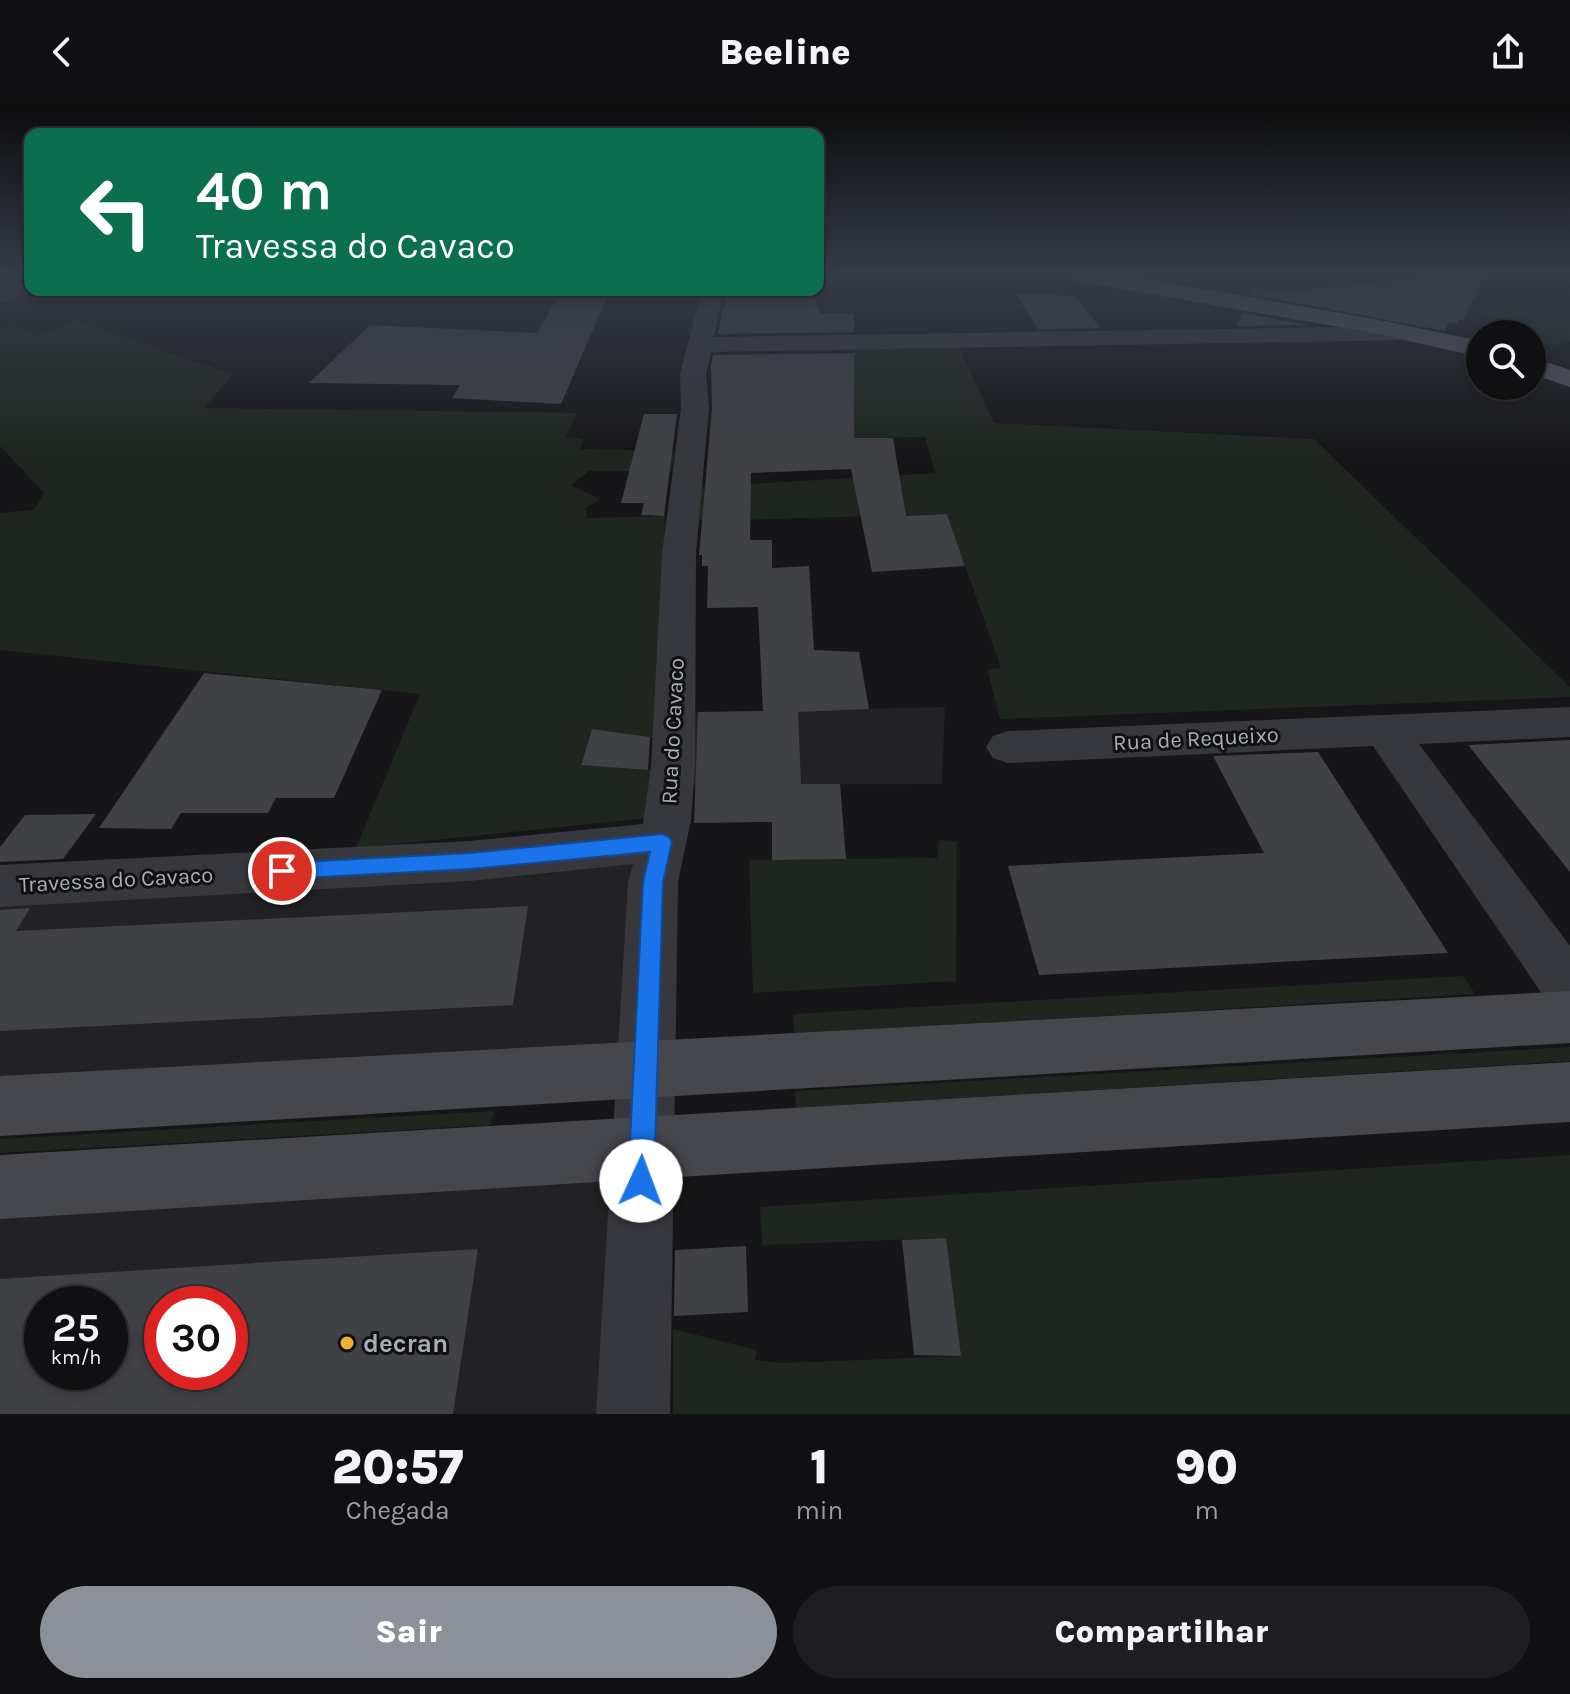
<!DOCTYPE html>
<html lang="pt">
<head>
<meta charset="utf-8">
<style>
  :root { --surface:#101012; --page:#1e1e20; --text:#f1f3f6; --muted:#9c9d9f; --line:#303032; --accent:#8c9099 }
  body { margin:0; font-family:Karla,sans-serif; background:var(--page); color:var(--text); height:100vh; display:flex; flex-direction:column; font-size:30px; white-space:nowrap }
  * { box-sizing:border-box; margin:0 }
  p { font-size:26px; color:var(--muted) }
  .icon { flex:none; width:44px; height:44px; fill:none; stroke:currentColor; stroke-width:2; stroke-linecap:round; stroke-linejoin:round }
  .map { position:relative; height:1310px; overflow:hidden }
  .side { display:flex; flex-direction:column; background:var(--surface); flex:1 }
  .side>* { flex:none }
  .guide { position:absolute; left:24px; top:24px; width:800px; height:168px; border-radius:16px; box-shadow:0 4px 12px #0003,0 0 0 2px var(--line); background:#0b6e4f; color:#fff; overflow:hidden }
  .fabs { position:absolute; left:1466px; top:216px; display:grid; gap:16px }
  .fabs a { display:grid; place-items:center; width:80px; height:80px; border-radius:50%; background:var(--surface); box-shadow:0 4px 12px #0003,0 0 0 2px var(--line); font-size:40px }
  .speed { position:absolute; left:24px; top:1182px; display:flex; gap:16px; font-size:40px; font-weight:700; text-align:center }
  .speed>* { display:grid; place-content:center; width:104px; height:104px; border-radius:50%; background:var(--surface); box-shadow:0 4px 12px #0003,0 0 0 2px var(--line); line-height:1 }
  .speed small { font-size:20px; font-weight:400 }
  .speed .limit { border:12px solid #d22; background:#fff; color:#111 }
  .pin { position:absolute; display:grid; place-items:center; width:68px; height:68px; color:#fff; margin:-34px; border:4px solid #fff; border-radius:50%; box-shadow:0 2px 8px #0007 }
  .me { position:absolute; width:88px; margin:-44px; rotate:2deg; stroke-linejoin:round; filter:drop-shadow(0 0 6px #0008) }
  .turn { display:flex; align-items:center; gap:28px; height:168px; padding:0 40px; font-size:36px }
  .turn .icon { width:104px; height:104px; stroke-width:2.5 }
  .turn b { display:block; font-size:56px; line-height:68px }
  .eta { display:flex; justify-content:space-evenly; align-items:center; height:136px; text-align:center }
  .eta b { font-size:48px; font-weight:800; line-height:56px }
  .action { display:flex; gap:16px; margin-top:auto; padding:16px 40px }
  .action a { flex:1; height:92px; border-radius:48px; background:var(--accent); color:#fff; font-size:32px; font-weight:800; line-height:92px; text-align:center }
  .action a+a { background:var(--page); color:var(--text) }
  header { display:flex; justify-content:space-between; align-items:center; height:104px; padding:0 40px; background:var(--surface); font-size:36px; font-weight:800 }
  .map>svg:first-child { display:block }
</style>
</head>
<body>
<header><svg class="icon" aria-label="back" viewBox="0 0 24 24"><path d="M15 5l-7 7 7 7"/></svg>Beeline<svg class="icon" aria-label="share" viewBox="0 0 24 24"><path d="M12 15V3M7 8l5-5 5 5M5 13v7h14v-7"/></svg></header>
<div class="map">
<svg width="1570" height="1310" viewBox="0 0 1570 1310">
  <rect width="100%" height="100%" fill="#161618"/>
  <g fill="#222225" fill-rule="evenodd">
    <polygon points="945,603 942,680 691,681 681,609"/>
    <polygon points="658,742 638,958 0,994 0,787"/>
    <path d="M634,1050l-9,260h-625v-222zM42,1200h68v68h-68zM162,1200h68v68h-68z"/>
  </g>
  <g fill="#1e261f">
    <path d="M1391,177c47,25 98,24 151,26l-6,-5 34,11v28l-19,7 -19,-6v-8h-25l-22,-5 6,-16c-49,-1 -76,-2 -117,-30z"/>
    <polygon points="76,217 233,270 204,304 577,309 566,333 583,335 580,345 675,347 672,367 589,367 571,381 599,395 585,405 587,414 665,412 656,634 592,625 581,660 654,667 648,714 356,744 420,590 0,546 0,409 34,406 44,389 0,342 0,226 12,222 39,231"/>
    <polygon points="958,241 994,319 1314,335 1570,583 1570,593 1000,615 987,565 1001,564 947,410 698,417 701,383 935,369 925,333 853,334 854,244"/>
    <polygon points="939,736 957,737 956,877 753,889 749,756 937,754"/>
    <polygon points="1463,872 1475,890 794,930 793,910"/>
    <polygon points="1570,943 1570,957 796,1004 795,987"/>
    <polygon points="494,1007 491,1021 0,1049 0,1035"/>
    <polygon points="1570,1051 1570,1310 673,1310 673,1225 757,1246 755,1256 784,1259 960,1252 945,1134 762,1141 760,1103"/>
  </g>
  <g fill="#404145" fill-rule="evenodd">
    <polygon points="1464,170 1485,170 1463,216 1459,215 1457,220 1449,218 1445,227 1250,190 1253,184 1282,188"/>
    <polygon points="562,186 610,186 561,300 452,294 460,281 309,279 370,221 537,229"/>
    <polygon points="1056,189 1058,192 1076,192 1100,224 1038,225 1016,190"/>
    <polygon points="726,191 815,195 820,210 854,210 854,228 718,230"/>
    <polygon points="1242,209 1308,221 1237,222"/>
    <polygon points="854,249 854,334 893,334 906,412 947,410 965,462 872,468 851,365 751,369 750,436 772,436 772,464 809,462 814,546 859,548 869,605 798,608 801,680 840,680 846,755 772,756 772,718 694,719 698,608 763,607 758,503 707,504 708,462 702,462 702,451 699,451 712,304 711,261 713,251"/>
    <polygon points="644,310 677,310 664,412 641,411 644,399 621,399"/>
    <polygon points="204,569 382,586 334,694 276,694 268,709 181,709 171,725 99,724"/>
    <polygon points="592,625 650,633 648,666 581,661"/>
    <polygon points="1570,636 1570,768 1468,641"/>
    <polygon points="1318,648 1448,849 1039,871 1008,762 1264,749 1213,652"/>
    <polygon points="96,710 63,755 0,758 0,743 25,711"/>
    <polygon points="528,802 513,901 0,927 0,806 30,804 16,827"/>
    <polygon points="946,1134 961,1252 914,1251 902,1136"/>
    <polygon points="746,1142 748,1208 674,1212 675,1146"/>
    <path d="M478,1145l-25,165h-453v-135zM42,1200h68v68h-68zM162,1200h68v68h-68z"/>
  </g>
  <g fill="none" stroke-linecap="round" stroke-linejoin="round">
    <g fill="#37383d" fill-rule="evenodd">
      <polygon points="30,174 30,186 37,186 0,199 0,184"/>
      <polygon points="702,186 724,186 714,233 1408,222 1417,224 1420,229 1417,234 1408,236 711,248 706,270 709,304 696,450 695,663 691,716 678,778 670,1310 596,1310 628,778 633,760 470,777 0,803 0,761 470,737 643,720 651,663 662,450 681,304 680,270"/>
      <polygon points="1570,603 1570,633 1419,640 1570,842 1570,910 1551,903 1373,642 1008,659 993,654 986,643 993,632 1008,627"/>
    </g>
    <g fill="#45474d" fill-rule="evenodd">
      <polygon points="1570,887 1570,939 0,1032 0,972"/>
      <polygon points="1570,958 1570,1018 0,1115 0,1051"/>
    </g>
    <g fill="#53555c" fill-rule="evenodd">
      <polygon points="1065,170 1116,170 1374,215 1480,237 1480,253 1374,229 1076,177"/>
      <polygon points="1532,253 1570,266 1570,283 1532,270"/>
    </g>
  </g>
  <linearGradient id="sky" x2="0" y2="1"><stop stop-color="#0c0c0d"/><stop offset="0.48" stop-color="#363c48"/><stop offset="1" stop-color="#363c48" stop-opacity="0"/></linearGradient>
  <rect width="1570" height="354" fill="url(#sky)"/>
  <polygon fill="#1a73e8" stroke="#114b97" stroke-width="2" points="662,730 669,733 672,738 663,778 654,1077 650,1086 641,1090 632,1086 628,1077 643,778 650,748 470,765 282,775 275,773 272,767 275,761 282,759 470,749"/>
  <circle fill="#f2b134" stroke="#111113" stroke-width="3" cx="347" cy="1239" r="8"/>
  <g text-anchor="middle" dominant-baseline="central" stroke-width="6" stroke-linejoin="round" paint-order="stroke">
    <g font-size="22" fill="#a8adb8" stroke="#111113">
      <text transform="translate(673 627) rotate(-87)">Rua do Cavaco</text>
      <text transform="translate(1196 635) rotate(-3)">Rua de Requeixo</text>
      <text transform="translate(116 776) rotate(-3)">Travessa do Cavaco</text>
    </g>
    <g font-size="26" font-weight="bold" fill="#a8adb8" stroke="#111113" text-anchor="start">
      <text x="363" y="1239">decran</text>
    </g>
  </g>
</svg>
<div class="fabs">
<a><svg class="icon" aria-label="search" viewBox="0 0 24 24"><circle cx="10" cy="10" r="6"/><path d="M15 15l6 6"/></svg></a>
</div>
<div class="speed"><div>25<small>km/h</small></div><div class="limit">30</div></div>
<div class="pin" style="left:282px;top:767px;background:#d93025"><svg class="icon" aria-label="arrive" viewBox="0 0 24 24"><path d="M6 21V4h12l-3 4 3 4H6"/></svg></div>
<svg class="me" style="left:641px;top:1077px" viewBox="-20 -20 40 40"><circle r="19" fill="#fff"/><path d="M0-13L10 11 0 6-10 11z" fill="#1a73e8"/></svg>
<div class="guide">
<div class="turn"><svg class="icon" aria-label="left" viewBox="0 0 24 24"><path d="M17 20v-9H6M10 6l-5 5 5 5"/></svg><div><b>40 m</b>Travessa do Cavaco</div></div>
</div>
</div>
<section class="side">
<div class="eta">
<div><b>20:57</b><p>Chegada</p></div>
<div><b>1</b><p>min</p></div>
<div><b>90</b><p>m</p></div>
</div>
<div class="action"><a>Sair</a><a>Compartilhar</a></div>
</section>
</body>
</html>
